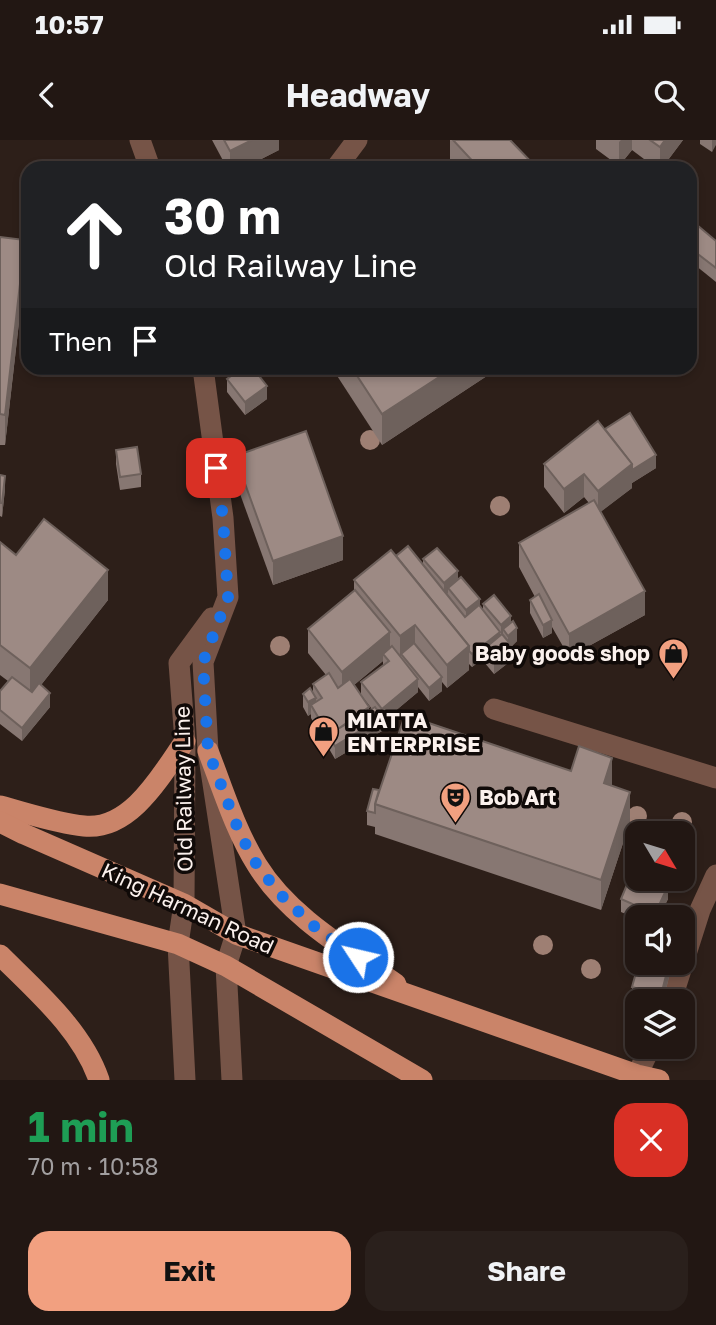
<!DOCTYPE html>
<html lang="en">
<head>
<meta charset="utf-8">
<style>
  :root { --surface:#221713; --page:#2a201c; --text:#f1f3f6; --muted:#a29fa0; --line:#3f3633; --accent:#f2a080 }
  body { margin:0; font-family:"Golos Text",sans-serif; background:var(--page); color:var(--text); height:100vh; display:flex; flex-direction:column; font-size:26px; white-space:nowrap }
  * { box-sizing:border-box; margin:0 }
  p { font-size:23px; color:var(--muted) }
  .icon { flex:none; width:38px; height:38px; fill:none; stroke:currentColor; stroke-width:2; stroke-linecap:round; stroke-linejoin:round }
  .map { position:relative; height:940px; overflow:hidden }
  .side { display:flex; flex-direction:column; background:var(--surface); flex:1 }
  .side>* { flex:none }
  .banner { position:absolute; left:21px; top:21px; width:676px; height:214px; border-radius:21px; box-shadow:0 4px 10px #0003,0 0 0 2px var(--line); background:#202124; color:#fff; overflow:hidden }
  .needle { width:46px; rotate:128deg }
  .controls { position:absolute; left:625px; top:681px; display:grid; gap:14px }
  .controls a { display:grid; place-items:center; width:70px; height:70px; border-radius:14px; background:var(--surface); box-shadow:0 4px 10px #0003,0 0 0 2px var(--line); font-size:35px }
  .pin { position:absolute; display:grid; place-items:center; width:60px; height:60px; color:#fff; margin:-30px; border-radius:14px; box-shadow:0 4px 10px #0006 }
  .me { position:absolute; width:77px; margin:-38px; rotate:305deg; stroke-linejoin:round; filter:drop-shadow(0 0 5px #0008) }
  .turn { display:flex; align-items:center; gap:24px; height:147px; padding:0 28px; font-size:32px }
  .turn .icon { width:91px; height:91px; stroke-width:2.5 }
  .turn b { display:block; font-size:49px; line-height:60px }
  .then { display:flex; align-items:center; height:66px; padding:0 28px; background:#0003; gap:14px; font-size:26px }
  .round { display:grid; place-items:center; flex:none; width:74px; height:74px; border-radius:21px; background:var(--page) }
  .head { display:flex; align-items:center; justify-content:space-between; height:119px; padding:0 28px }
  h1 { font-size:42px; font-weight:700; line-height:52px; color:#1e9e55 }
  .button { display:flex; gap:14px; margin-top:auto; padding:14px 28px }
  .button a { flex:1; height:80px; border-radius:21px; background:var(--accent); color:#111; font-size:28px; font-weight:700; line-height:80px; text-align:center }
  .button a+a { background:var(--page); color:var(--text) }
  .status { display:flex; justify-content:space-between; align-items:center; height:49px; padding:0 35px; background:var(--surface); direction:ltr }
  .status svg { height:19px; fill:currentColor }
  header { display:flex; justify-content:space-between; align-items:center; height:91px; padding:0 28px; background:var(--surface); font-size:32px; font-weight:700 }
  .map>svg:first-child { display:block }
</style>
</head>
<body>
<div class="status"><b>10:57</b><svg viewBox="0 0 49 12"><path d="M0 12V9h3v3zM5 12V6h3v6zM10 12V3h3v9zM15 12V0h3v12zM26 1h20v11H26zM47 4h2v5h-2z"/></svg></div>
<header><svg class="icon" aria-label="back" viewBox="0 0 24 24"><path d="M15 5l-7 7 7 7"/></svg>Headway<svg class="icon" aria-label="search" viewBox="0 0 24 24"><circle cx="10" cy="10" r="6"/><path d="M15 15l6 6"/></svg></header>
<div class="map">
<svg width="716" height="940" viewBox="0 0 716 940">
  <rect width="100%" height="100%" fill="#2d1f19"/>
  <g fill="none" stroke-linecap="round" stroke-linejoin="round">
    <g stroke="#765447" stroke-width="21">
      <polyline points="140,0 150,28"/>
      <polyline points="336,28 357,0"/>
      <polyline points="203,228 223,378 228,457 203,522 208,611 236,794 226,826 232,940"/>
      <polyline points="494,569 716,638"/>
      <polyline points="671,861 700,770 716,735"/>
      <polyline points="637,935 651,906"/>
      <polyline points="185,940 178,804 184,764 185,601 179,523 212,478"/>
    </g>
    <g stroke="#ca8469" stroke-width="21">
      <path d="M208,611c15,38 27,79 49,114 32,52 91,85 139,119"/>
      <path d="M0,666c27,7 56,17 84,20 47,5 78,-52 101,-85"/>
      <polyline points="0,682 24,694 184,764 236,794 637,935 659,940"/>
      <polyline points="0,754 178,804 226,826 422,940"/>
      <path d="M0,815c36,36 82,75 99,125"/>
    </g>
  </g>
  <g fill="#9e7f73">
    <circle cx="370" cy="300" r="10"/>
    <circle cx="500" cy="366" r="10"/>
    <circle cx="280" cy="506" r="10"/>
    <circle cx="637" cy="676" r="10"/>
    <circle cx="682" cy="682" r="10"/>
    <circle cx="543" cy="805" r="10"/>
    <circle cx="591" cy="829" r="10"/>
  </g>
  <g fill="#877772" fill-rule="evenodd">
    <polygon points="212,0 279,0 279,10 244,28 227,28"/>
    <polygon points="450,0 510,0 537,28 457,28 450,21"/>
    <polygon points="596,0 683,0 662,28 656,28 632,10 619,26 596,9"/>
    <polygon points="700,0 716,0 712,12 700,4"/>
    <polygon points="0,97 25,130 5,305 0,305"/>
    <polygon points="716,101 716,142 690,121 690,108"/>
    <polygon points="332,228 499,228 382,305"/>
    <polygon points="227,239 267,259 245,275 227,252"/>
    <polygon points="605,289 656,328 632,343 632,348 600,372 645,475 569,517 552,487 552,493 543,498 530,473 530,460 535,457 519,427 519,403 589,363 584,357 564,373 544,347 544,324"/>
    <polygon points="116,310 141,334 141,347 120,350 116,324"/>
    <polygon points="235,316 343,420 273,445 235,340"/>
    <polygon points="0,335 5,349 2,377 0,376"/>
    <polygon points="0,402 16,415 108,460 41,545 50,567 22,601 0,584 0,551 8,541 0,535"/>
    <path d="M396,416l27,9v-6l35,21 25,30v-6l28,18 6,19 -5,5v14l-18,14 -10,-12v-4l-12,9 -3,-3v6l-22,18 -5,-6v9l-13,10 -11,-14v5l-36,30v9l-47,28 -24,-41v-4l-3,2 -5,-9v-13l10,-1v-9l13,-9 -18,-22v-24l46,-39v-10zM383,521v4l-22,17v13l11,14 -3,2 -15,-26z"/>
    <polygon points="612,646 630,682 601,770 375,694 375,687 367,685 367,671 379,650"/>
    <polygon points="621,759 668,759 659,777 637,777 637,779 621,772"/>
    <polygon points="669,837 663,861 637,861 632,860 632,847"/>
  </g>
  <g fill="#6e615c">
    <polygon points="252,0 279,0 279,10 244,28 230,28 230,11"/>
    <polygon points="621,0 632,0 632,10 619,26 619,2"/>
    <polygon points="665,0 683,0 662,28 660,28 660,7"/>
    <polygon points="712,0 716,0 716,5 712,12"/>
    <polygon points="25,100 25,130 5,305 5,275"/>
    <polygon points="453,228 499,228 382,305 382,274"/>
    <polygon points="267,246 267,259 245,275 245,262"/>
    <polygon points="656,315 656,328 632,343 632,348 598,374 598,351 632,324"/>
    <polygon points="584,334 584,357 564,373 564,349"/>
    <polygon points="5,336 5,349 2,377 2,363"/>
    <polygon points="343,396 343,420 273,445 273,421"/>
    <polygon points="108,430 108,460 30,559 30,528"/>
    <polygon points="458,431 458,445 448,448 448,453 444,456 444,443"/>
    <polygon points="645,451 645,475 569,517 569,494"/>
    <polygon points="480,459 480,472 466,483 466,470"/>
    <polygon points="511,476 511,489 503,489 503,496 501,498 501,485"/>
    <polygon points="552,480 552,493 543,498 543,485"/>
    <polygon points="415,485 415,508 401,514 401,519 400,520 400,496"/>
    <polygon points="517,488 517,501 508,509 508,496"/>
    <polygon points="390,492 390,516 383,514 383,521 342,555 342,532"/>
    <polygon points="500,492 500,505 484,509 484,518 472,527 472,514"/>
    <polygon points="469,506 469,530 447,548 447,525"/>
    <polygon points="512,506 512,520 494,534 494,521"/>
    <polygon points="442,537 442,551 429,561 429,548"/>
    <polygon points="418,539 418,552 382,582 382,569"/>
    <polygon points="50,553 50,567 22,601 22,588"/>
    <polygon points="316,558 316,571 311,565 311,574 308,576 308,562"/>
    <polygon points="369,567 369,580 338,589"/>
    <polygon points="382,577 382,591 335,619 335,606"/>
    <polygon points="612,618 612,648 604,643"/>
    <polygon points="630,652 630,682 601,770 601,740"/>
    <polygon points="668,746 668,759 659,777 655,777 655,774"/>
    <polygon points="669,824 669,837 663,861 661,861 661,855"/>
  </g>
  <g fill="#9d8a84" stroke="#6e615c" stroke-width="2">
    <polygon points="224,0 252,0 230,11"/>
    <polygon points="453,0 510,0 537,28 479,28"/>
    <polygon points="650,0 665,0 660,7"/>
    <polygon points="697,85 716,101 716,128 690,108 690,95"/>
    <polygon points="0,97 25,100 5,275 0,274"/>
    <polygon points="242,228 253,228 267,246 245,262 227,239"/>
    <polygon points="352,228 453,228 382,274"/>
    <polygon points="630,273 656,315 632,330 632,324 605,289"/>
    <polygon points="598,281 632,324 598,351 584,334 564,349 544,324"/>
    <polygon points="306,291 343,396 273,421 235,316"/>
    <polygon points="137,307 141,334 120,337 116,310"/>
    <polygon points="0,335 5,336 2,363 0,363"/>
    <polygon points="594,360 645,451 569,494 519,403"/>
    <polygon points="44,379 108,430 30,528 0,505 0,402 16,415"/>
    <polygon points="408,406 465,477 479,465 500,492 472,514 469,511 469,506 396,416"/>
    <polygon points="437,408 458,431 444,443 423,419"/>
    <polygon points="391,410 469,506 447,525 415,485 400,496 354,440"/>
    <polygon points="461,437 480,459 466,470 448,448"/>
    <polygon points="355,450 390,492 342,532 308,489"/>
    <polygon points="539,454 552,480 543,485 530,460"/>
    <polygon points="494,455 511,476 501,485 483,464"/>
    <polygon points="513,481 517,488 508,496 503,489"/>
    <polygon points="502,494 512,506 494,521 484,509"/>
    <polygon points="414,503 442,537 429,548 401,514"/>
    <polygon points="392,506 418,539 382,569 361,542 389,521 383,514"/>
    <polygon points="329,533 338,548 350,539 369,567 338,589 375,567 382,577 335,606 311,565 322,558 313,544"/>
    <polygon points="12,537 32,552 39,543 50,553 22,588 0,570 0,551"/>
    <polygon points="310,548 316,558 308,562 303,554"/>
    <polygon points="405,575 571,631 579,606 612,618 604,643 630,652 601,740 375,664"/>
    <polygon points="373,649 379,650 375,664 375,673 367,671"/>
    <polygon points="633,730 637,732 637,738 651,738 668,746 655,774 621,759"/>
    <polygon points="639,822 663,822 669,824 661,855 632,847"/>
  </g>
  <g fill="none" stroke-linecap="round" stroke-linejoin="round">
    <polyline stroke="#1a73e8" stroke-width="12" stroke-dasharray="0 21.6" points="216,328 223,378 228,457 203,522 208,611 240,694 258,727 283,757 316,788 358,817"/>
  </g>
  <defs>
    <symbol id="shop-pin" viewBox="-11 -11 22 30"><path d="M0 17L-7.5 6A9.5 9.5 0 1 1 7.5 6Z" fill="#f2a080" stroke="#100a08"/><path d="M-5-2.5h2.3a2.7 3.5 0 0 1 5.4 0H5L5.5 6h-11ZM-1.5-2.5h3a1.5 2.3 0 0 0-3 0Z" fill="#111"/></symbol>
    <symbol id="theatre-pin" viewBox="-11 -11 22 30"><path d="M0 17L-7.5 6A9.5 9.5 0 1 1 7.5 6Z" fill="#f2a080" stroke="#100a08"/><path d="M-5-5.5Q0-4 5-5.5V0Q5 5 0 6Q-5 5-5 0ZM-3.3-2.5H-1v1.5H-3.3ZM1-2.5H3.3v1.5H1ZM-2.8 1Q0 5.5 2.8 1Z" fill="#111"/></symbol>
  </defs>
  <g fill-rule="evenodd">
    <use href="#shop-pin" x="656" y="496" width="35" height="47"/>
    <use href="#shop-pin" x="306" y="574" width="35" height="47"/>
    <use href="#theatre-pin" x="438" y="640" width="35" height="47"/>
  </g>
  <g text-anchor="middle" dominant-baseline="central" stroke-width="7" stroke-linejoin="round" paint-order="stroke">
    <g font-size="21" font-weight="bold" fill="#fbf1ed" stroke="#100a08" text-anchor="start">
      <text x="650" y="513" text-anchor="end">Baby goods shop</text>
      <text x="347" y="580">MIATTA<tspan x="347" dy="24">ENTERPRISE</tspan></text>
      <text x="479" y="657">Bob Art</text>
    </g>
    <g font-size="21" fill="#fbf1ed" stroke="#100a08">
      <text transform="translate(183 649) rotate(-91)">Old Railway Line</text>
      <text transform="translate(188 768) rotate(25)">King Harman Road</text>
    </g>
  </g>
</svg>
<div class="controls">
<a><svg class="needle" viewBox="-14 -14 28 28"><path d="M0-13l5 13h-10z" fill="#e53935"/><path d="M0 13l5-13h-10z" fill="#a29fa0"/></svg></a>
<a><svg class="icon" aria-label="sound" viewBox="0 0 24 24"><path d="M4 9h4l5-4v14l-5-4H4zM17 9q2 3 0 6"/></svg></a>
<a><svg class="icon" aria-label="layers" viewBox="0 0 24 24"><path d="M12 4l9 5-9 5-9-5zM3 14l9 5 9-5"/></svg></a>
</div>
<div class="pin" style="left:216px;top:328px;background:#d93025"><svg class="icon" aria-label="arrive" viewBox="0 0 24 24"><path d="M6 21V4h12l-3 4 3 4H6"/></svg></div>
<svg class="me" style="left:358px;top:817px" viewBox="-20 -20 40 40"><circle r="17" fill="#1a73e8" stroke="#fff" stroke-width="3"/><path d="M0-11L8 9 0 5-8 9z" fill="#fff"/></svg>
<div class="banner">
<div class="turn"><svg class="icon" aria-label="ahead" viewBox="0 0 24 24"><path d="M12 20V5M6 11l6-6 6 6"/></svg><div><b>30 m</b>Old Railway Line</div></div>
<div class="then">Then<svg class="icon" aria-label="arrive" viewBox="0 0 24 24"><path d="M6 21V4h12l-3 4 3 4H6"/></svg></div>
</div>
</div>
<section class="side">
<div class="head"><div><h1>1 min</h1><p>70 m · 10:58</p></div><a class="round" style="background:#d93025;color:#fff"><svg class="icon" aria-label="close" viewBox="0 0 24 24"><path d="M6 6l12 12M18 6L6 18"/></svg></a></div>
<div class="button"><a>Exit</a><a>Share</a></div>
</section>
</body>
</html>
